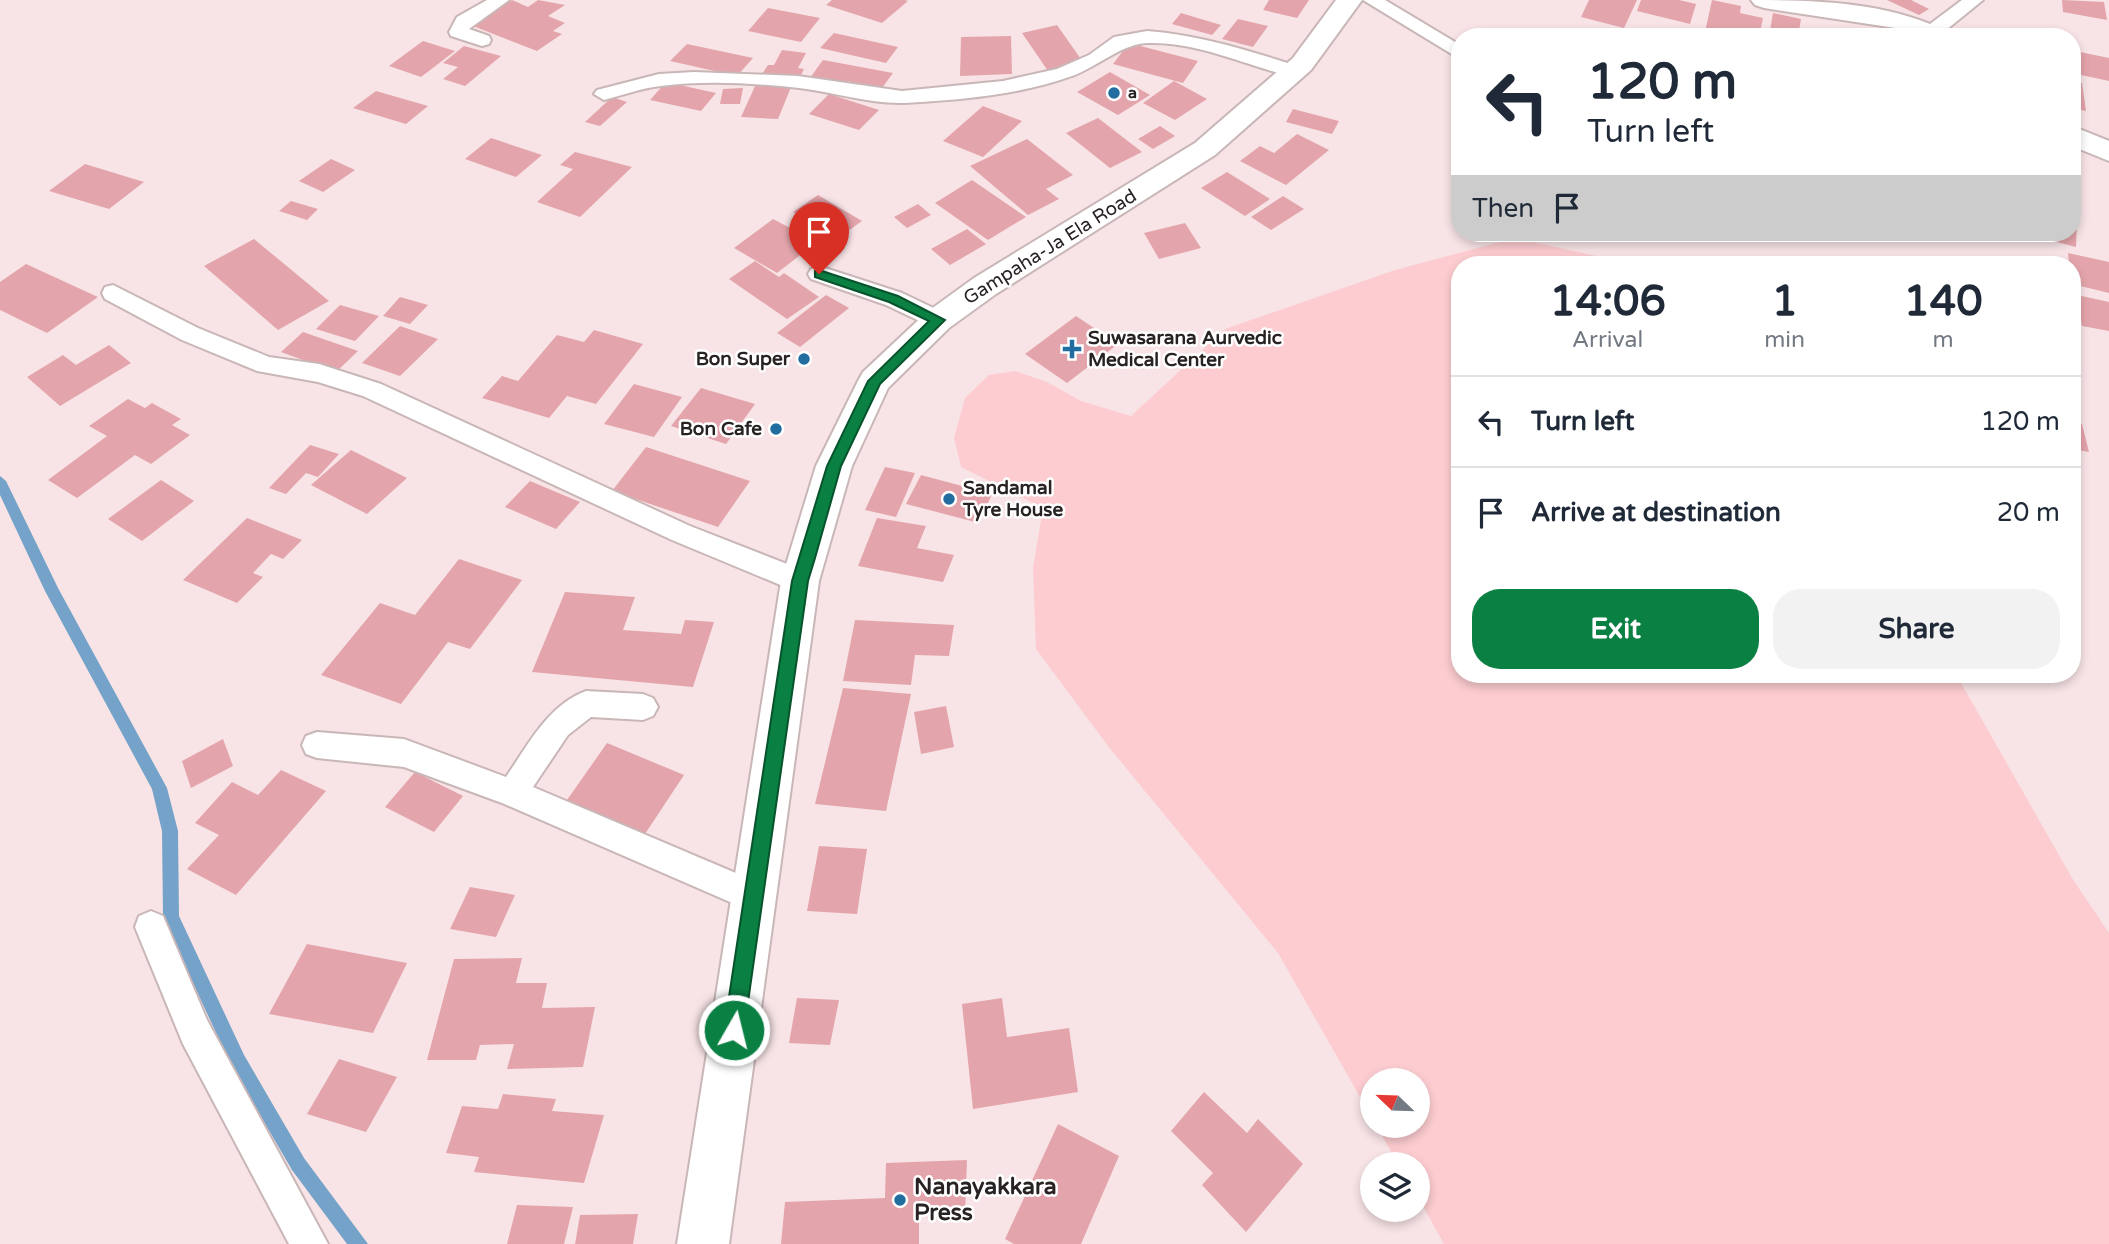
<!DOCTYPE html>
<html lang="en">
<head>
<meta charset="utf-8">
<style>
  :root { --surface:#fff; --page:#f2f2f3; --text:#1f2937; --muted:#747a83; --line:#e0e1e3; --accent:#0b8043 }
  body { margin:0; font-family:"Varela Round",sans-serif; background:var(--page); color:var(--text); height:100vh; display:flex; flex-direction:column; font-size:26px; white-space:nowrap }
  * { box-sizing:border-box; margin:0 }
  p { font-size:23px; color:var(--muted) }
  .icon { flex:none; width:38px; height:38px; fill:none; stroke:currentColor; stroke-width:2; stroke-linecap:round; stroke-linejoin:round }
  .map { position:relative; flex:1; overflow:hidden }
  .sheet { position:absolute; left:1451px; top:256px; width:630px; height:427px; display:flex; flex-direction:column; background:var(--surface); border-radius:28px; box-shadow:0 4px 10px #0003 }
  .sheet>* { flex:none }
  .banner { position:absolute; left:1451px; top:28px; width:630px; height:214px; border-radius:28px; box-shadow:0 4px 10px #0003; background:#fff; color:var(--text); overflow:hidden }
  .needle { width:46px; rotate:293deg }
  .fabs { position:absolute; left:1360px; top:1068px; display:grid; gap:14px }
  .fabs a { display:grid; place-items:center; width:70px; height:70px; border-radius:50%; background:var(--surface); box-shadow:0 4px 10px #0003; font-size:35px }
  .pin { position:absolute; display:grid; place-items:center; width:60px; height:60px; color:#fff; margin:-72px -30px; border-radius:50% 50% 50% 0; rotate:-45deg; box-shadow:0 0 7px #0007 }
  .pin .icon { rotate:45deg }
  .me { position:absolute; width:77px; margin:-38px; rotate:8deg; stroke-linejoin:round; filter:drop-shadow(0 0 5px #0008) }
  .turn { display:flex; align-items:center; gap:24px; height:147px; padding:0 21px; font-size:32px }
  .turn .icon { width:91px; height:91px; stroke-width:2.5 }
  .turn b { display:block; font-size:49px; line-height:60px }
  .then { display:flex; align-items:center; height:66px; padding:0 21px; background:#0003; gap:14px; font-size:26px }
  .eta { display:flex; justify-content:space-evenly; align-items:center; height:119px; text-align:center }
  .eta b { font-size:42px; font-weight:800; line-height:49px }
  .button { display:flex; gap:14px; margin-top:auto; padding:14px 21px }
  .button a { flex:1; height:80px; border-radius:28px; background:var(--accent); color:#fff; font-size:28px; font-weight:800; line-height:80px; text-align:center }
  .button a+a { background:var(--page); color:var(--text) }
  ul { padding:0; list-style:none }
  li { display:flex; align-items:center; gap:21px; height:91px; padding:0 21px; border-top:2px solid var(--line) }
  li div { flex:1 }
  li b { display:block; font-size:26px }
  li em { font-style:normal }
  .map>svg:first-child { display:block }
</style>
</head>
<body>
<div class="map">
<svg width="2109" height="1244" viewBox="0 0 2109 1244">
  <rect width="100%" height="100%" fill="#f8e4e6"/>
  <polygon fill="#fcccd0" points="1515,238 1632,264 1460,264 1460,674 1956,674 2072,878 2109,933 2109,1244 1444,1244 1418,1197 1418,1164 1398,1164 1376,1125 1418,1125 1418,1080 1372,1080 1372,1118 1278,953 1108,746 1036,649 1033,568 1043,508 961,467 954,438 965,398 989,375 1015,371 1047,382 1081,401 1131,416 1225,329 1395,270"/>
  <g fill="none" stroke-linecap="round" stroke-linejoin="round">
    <polygon fill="#74a2c8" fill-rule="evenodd" points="0,476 6,481 58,588 167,788 178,831 179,916 244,1055 304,1158 368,1244 347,1244 292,1170 232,1067 165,923 163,917 162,831 152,789 45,591 0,495"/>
  </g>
  <g fill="#e3a5ab">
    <polygon points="512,0 528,7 538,0 565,5 548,16 565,23 553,31 562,34 537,51 473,26"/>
    <polygon points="832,0 905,0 908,1 882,23 826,5"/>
    <polygon points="1269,0 1309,0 1297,18 1263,10"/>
    <polygon points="1589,0 1637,0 1624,28 1581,17"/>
    <polygon points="1641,0 1679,0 1696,4 1690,24 1637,11"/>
    <polygon points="1712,0 1741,6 1740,13 1763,18 1759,37 1726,37 1705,32"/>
    <polygon points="1887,0 1911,0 1929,9 1919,15"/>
    <polygon points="2062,0 2104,2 2107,20 2063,12"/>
    <polygon points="768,8 820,18 801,42 748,31"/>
    <polygon points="1181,13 1221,25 1212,35 1172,24"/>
    <polygon points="1773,13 1801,19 1798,37 1769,37"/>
    <polygon points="1238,19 1268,26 1253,47 1222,39"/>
    <polygon points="1057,25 1083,62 1048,71 1022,33"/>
    <polygon points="1840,29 1892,34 1893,37 1843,37"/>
    <polygon points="834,33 898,47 886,63 820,48"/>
    <polygon points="1011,36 1012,74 960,76 961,37"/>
    <polygon points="423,41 455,51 421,77 389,66"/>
    <polygon points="1129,43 1198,61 1183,83 1113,64"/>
    <polygon points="687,44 753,58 737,76 670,61"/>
    <polygon points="464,46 501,56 465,86 443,79 458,67 443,63"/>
    <polygon points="782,50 806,53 798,68 804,69 799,79 762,74 768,65 774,65"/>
    <polygon points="2080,52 2109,58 2109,81 2081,75"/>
    <polygon points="823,60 893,73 882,88 847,81 842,89 807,82"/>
    <polygon points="1110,72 1150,95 1118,115 1077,92"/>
    <polygon points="1174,81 1207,99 1175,120 1143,103"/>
    <polygon points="2072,81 2082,83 2086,111 2072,108"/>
    <polygon points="666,82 716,93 701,111 650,100"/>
    <polygon points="756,84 791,87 778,119 741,117"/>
    <polygon points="743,88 740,104 720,104 723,89"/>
    <polygon points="376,91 428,106 406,124 353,108"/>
    <polygon points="829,94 879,110 859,130 809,114"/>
    <polygon points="612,97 627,102 600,126 585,122"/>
    <polygon points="983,106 1022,121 983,157 943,141"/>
    <polygon points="1293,109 1339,121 1332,134 1286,122"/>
    <polygon points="1098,118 1142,152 1110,168 1066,133"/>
    <polygon points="1160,126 1175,136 1153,149 1138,139"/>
    <polygon points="1297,134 1329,150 1286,185 1240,161 1260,146 1274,153"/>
    <polygon points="491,138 542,155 516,177 465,159"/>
    <polygon points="1027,139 1073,175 1046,189 1059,199 1028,215 970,166"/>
    <polygon points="575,152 632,167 580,217 537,202 573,169 560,165"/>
    <polygon points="331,159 355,170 323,192 299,181"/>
    <polygon points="85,164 144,182 109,209 49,191"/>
    <polygon points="1227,172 1270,199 1245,216 1201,188"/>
    <polygon points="972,180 1026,217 988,240 935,203"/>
    <polygon points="818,195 862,221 837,239 793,212"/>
    <polygon points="1283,196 1304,209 1271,230 1251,217"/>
    <polygon points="291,201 318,209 307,220 279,211"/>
    <polygon points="918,204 931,215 907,228 894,217"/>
    <polygon points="773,219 817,242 777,273 734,248"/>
    <polygon points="2072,219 2077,220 2076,247 2037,237 2037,233 2072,233"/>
    <polygon points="1185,223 1201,248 1159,259 1144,233"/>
    <polygon points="967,229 986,244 950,265 931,249"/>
    <polygon points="254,239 329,301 278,330 204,266"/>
    <polygon points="2068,253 2109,262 2109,293 2072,284 2072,264 2069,264"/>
    <polygon points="755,261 779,277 784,273 819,297 787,319 729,279"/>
    <polygon points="26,264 98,297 47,333 0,310 0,282"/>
    <polygon points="826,295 849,308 800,347 777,333"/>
    <polygon points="2077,295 2109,302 2109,331 2082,326"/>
    <polygon points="400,297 428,305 410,324 383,316"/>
    <polygon points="340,305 379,316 355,341 316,329"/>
    <polygon points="1076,316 1118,344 1067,383 1025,354"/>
    <polygon points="400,326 438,339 400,376 362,363"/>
    <polygon points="594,330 643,344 596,404 567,396 549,418 482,398 502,376 518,381 557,335 584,342"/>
    <polygon points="303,332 358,351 336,372 281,352"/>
    <polygon points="109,345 131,363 60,406 27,377 63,355 76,365"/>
    <polygon points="634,384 682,397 654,437 604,424"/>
    <polygon points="701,388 755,404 726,444 671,426"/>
    <polygon points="128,399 145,408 152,403 181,419 172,425 190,435 151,464 135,455 77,498 48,480 107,436 89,426"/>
    <polygon points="2072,422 2082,424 2089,452 2072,449"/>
    <polygon points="310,445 339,454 318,477 306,473 286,494 269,488"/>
    <polygon points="646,447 750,481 718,527 612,491"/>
    <polygon points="351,450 407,478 367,514 311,485"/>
    <polygon points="885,467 915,473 896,517 865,510"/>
    <polygon points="921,475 992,494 979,523 906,504"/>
    <polygon points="161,480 194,501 142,541 108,519"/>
    <polygon points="530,481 580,502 556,529 505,507"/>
    <polygon points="247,518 302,540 283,559 271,554 253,573 263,577 237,603 183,580"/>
    <polygon points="877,518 926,526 917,548 954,555 943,582 858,566"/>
    <polygon points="459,559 522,580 470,649 448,642 401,704 321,675 380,603 415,615"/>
    <polygon points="565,592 635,597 623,630 681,634 685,620 714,622 693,687 532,672"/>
    <polygon points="855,620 954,625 949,656 915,655 911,685 843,681"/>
    <polygon points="843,688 911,694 886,811 815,804"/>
    <polygon points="946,706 954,747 921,754 914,712"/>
    <polygon points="223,739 233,766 191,788 182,761"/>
    <polygon points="607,743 684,775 645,834 567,800"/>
    <polygon points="281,770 326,791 236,895 187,869 219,835 195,823 232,782 258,795"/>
    <polygon points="415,772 463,796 434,832 385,807"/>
    <polygon points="819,846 867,849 857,914 807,911"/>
    <polygon points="470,887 515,895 496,937 450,929"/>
    <polygon points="307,944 407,963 373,1033 269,1014"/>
    <polygon points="522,958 516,983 547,983 542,1008 595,1007 583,1067 507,1069 514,1044 480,1045 476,1060 427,1060 454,959"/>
    <polygon points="797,998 839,1000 830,1045 789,1043"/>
    <polygon points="1002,998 1007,1037 1069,1028 1078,1092 973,1109 962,1004"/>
    <polygon points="339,1059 397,1077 366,1132 307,1114"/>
    <polygon points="1204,1092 1247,1133 1258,1119 1303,1164 1246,1232 1202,1185 1213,1173 1171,1131"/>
    <polygon points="503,1094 556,1099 552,1111 604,1115 584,1183 474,1172 479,1157 446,1153 462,1106 498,1109"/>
    <polygon points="1058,1124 1119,1156 1081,1244 1014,1244 1005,1239"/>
    <polygon points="967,1160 965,1214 919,1216 919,1244 781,1244 785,1202 885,1198 886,1163"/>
    <polygon points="517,1205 573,1207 564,1244 507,1244"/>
    <polygon points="638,1214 633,1244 575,1244 580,1215"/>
  </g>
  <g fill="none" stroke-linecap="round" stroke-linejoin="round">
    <defs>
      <g id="service">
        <polygon points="487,0 509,0 469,29 489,36 491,40 489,44 482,46 451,36 449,32 457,17"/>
        <polygon points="1363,0 1385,0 1460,45 1460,59"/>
        <polygon points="1962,0 1983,0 1940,35 1926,35 1924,31 1926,27"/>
        <path d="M1147,31c53,4 103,20 153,36l3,4 -10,6c-48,-12 -95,-35 -144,-34 -27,0 -51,24 -77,33 -51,19 -114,24 -168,27 -35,1 -70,-11 -105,-15 -44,-5 -95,-8 -138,-2 -19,2 -38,9 -57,14l-10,-6 3,-4 62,-16 35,-2 104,4 104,15 101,-10 54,-12 32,-14 25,-18z"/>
        <polygon points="819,266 902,293 946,314 950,320 946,326 930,326 886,305 811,279 808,274 811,269"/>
        <polygon points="113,285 198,328 269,357 319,364 381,384 690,526 810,573 814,581 810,589 800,592 790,589 672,540 363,396 318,382 257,371 182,340 105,299 102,293 105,287"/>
        <path d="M586,691l57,3 10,4 5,9 -5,9 -10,4 -52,-3 -23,18 -35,52 231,98 5,11 -5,11 -11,5 -251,-109 -98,-36 -87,-9 -11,-4 -4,-9 4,-9 11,-4 87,7 102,38c22,-32 42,-72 80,-86z"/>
        <polygon points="151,911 163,916 207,1020 328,1244 289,1244 183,1044 135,927 139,916"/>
      </g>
      <g id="minor">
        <path d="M1751,0c67,0 137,2 197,32l4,5h-34l-16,-8 -138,-21 -9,-3z"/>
        <polygon points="2072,126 2109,141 2109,161 2072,146"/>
      </g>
      <polygon id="trunk" points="1336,0 1362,0 1311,70 1215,155 996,294 949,328 888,388 852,466 819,581 729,1244 677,1244 781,581 816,466 858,381 863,372 927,312 974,278 1195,143 1293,58"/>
    </defs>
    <use href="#service" stroke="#c9b6b7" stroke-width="4"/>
    <use href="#minor" stroke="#c9b6b7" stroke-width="4"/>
    <use href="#trunk" stroke="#c9b6b7" stroke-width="4"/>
    <use href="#service" fill="#fff" fill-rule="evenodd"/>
    <use href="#minor" fill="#fff" fill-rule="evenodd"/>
    <use href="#trunk" fill="#fff" fill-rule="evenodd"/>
  </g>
  <polygon fill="#0b8043" stroke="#07532c" stroke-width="2" points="819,270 898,296 945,320 880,384 841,466 815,558 808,581 744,1030 741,1036 734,1039 727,1036 724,1030 792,581 827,466 868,381 929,321 889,302 815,277 815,271"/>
  <g fill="#226da0" stroke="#fff" stroke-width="2.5">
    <circle cx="1114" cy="93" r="7"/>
    <path d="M1068.5 338.5h7v7h7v7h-7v7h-7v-7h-7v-7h7z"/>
    <circle cx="804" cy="359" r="7"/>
    <circle cx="776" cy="429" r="7"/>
    <circle cx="949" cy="499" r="7"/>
    <circle cx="900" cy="1200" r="7"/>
  </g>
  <g text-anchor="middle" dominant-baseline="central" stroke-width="5" stroke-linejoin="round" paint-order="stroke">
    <g font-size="16" font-weight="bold" fill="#292222" stroke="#fff" text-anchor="start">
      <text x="1128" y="93">a</text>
    </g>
    <g font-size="19" fill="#292222" stroke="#fff">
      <text transform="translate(1050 247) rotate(-32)">Gampaha-Ja Ela Road</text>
    </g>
    <g font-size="19" font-weight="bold" fill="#292222" stroke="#fff" text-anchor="start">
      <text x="1088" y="338">Suwasarana Aurvedic<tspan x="1088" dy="22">Medical Center</tspan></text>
      <text x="790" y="359" text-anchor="end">Bon Super</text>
      <text x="762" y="429" text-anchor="end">Bon Cafe</text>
      <text x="963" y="488">Sandamal<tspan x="963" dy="22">Tyre House</tspan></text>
    </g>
    <g font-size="23" font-weight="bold" fill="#292222" stroke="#fff" text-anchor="start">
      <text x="914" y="1187">Nanayakkara<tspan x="914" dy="26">Press</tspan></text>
    </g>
  </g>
</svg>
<div class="fabs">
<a><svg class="needle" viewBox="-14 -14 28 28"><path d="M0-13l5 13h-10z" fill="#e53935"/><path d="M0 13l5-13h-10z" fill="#747a83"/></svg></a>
<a><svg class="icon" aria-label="layers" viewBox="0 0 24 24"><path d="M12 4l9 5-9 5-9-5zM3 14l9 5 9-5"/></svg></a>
</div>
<div class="pin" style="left:819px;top:274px;background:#d93025"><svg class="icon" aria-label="arrive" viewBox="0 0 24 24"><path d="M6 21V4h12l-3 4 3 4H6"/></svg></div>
<svg class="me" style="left:734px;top:1030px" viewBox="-20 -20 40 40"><circle r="17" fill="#0b8043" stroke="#fff" stroke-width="3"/><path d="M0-11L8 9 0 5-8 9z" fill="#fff"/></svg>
<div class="banner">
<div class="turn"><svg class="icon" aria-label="left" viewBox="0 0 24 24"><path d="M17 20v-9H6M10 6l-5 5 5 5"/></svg><div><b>120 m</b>Turn left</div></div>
<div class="then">Then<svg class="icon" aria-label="arrive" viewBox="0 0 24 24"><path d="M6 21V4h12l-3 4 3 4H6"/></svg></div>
</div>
<section class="sheet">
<div class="eta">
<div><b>14:06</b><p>Arrival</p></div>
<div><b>1</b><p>min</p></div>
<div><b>140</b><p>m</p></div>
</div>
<ul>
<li><svg class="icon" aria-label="left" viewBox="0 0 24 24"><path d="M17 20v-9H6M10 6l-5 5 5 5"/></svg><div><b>Turn left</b></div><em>120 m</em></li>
<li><svg class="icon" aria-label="arrive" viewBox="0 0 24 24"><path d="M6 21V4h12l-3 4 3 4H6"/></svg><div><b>Arrive at destination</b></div><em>20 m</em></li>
</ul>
<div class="button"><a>Exit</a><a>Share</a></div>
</section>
</div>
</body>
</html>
